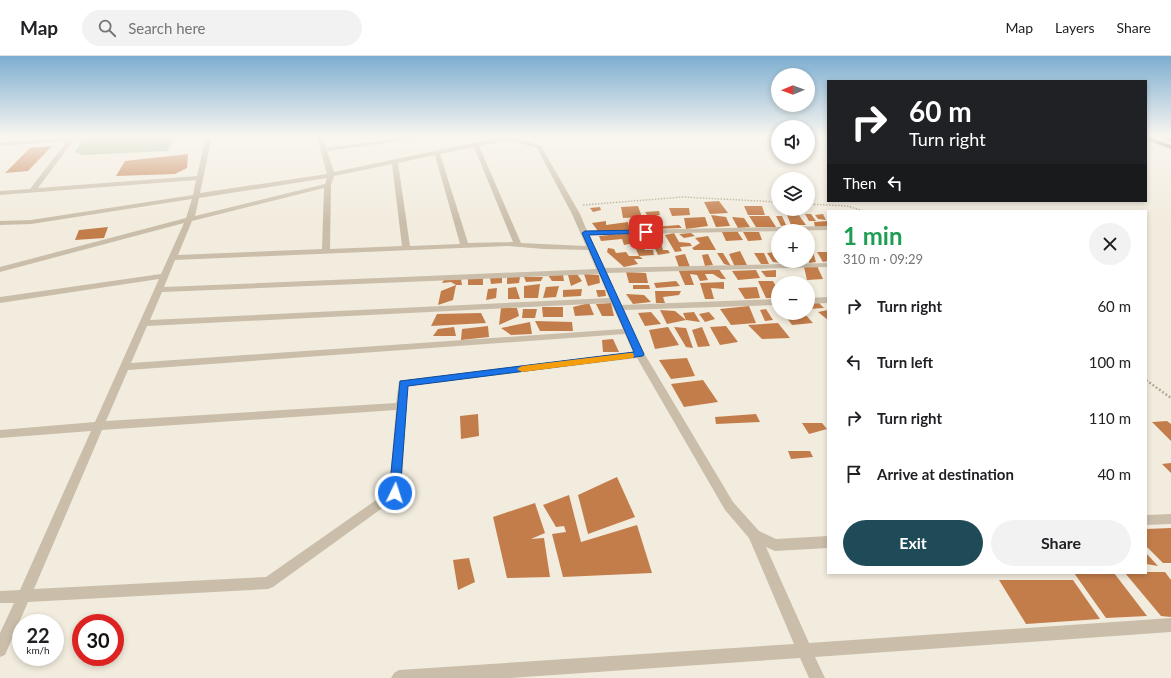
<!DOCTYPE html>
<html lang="en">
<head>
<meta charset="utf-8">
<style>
  :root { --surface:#fff; --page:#f2f2f2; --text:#202124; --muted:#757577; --line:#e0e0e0; --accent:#1f4b58 }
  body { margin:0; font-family:Lato,sans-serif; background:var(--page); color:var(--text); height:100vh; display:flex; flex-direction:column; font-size:15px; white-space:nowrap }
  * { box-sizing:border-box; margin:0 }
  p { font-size:13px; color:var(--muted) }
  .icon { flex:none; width:22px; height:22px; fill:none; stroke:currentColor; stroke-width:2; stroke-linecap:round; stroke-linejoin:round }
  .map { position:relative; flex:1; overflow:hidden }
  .sheet { position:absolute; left:827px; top:154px; width:320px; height:364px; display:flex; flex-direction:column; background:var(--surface); border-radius:0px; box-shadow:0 2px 6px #0003 }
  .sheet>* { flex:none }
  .top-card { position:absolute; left:827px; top:24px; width:320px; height:122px; border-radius:0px; box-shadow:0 2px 6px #0003; background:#202124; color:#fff; overflow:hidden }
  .needle { width:26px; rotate:269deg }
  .controls { position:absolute; left:771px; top:12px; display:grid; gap:8px }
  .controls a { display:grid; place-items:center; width:44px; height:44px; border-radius:50%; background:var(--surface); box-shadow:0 2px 6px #0003; font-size:20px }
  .speed { position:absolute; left:12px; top:558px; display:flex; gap:8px; font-size:20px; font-weight:700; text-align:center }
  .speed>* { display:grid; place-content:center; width:52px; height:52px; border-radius:50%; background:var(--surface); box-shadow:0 2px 6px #0003; line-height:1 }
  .speed small { font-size:10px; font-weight:400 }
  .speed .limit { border:6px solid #d22; background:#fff; color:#111 }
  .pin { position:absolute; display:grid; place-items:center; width:34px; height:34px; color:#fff; margin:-17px; border-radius:8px; box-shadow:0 2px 6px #0006 }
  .me { position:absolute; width:44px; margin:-22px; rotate:4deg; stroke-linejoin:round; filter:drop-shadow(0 0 3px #0008) }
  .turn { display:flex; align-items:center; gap:14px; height:84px; padding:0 16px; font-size:18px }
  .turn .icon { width:52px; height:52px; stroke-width:2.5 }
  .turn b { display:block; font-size:28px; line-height:34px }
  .then { display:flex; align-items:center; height:38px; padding:0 16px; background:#0003; gap:8px; font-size:15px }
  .round { display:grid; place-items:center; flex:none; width:42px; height:42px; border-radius:21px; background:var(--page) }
  .overview { display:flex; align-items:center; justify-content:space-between; height:68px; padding:0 16px }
  h1 { font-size:24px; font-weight:700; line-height:30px; color:#1e9e55 }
  .primary-button { display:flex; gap:8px; margin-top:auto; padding:8px 16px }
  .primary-button a { flex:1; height:46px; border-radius:24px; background:var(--accent); color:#fff; font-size:16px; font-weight:700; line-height:46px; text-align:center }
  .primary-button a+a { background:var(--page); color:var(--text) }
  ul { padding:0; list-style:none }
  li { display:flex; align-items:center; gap:12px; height:56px; padding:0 16px }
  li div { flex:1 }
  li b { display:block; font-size:15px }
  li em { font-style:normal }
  header { display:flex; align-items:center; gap:24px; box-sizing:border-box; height:56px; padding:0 20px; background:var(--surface); border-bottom:1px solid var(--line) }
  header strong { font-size:19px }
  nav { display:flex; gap:22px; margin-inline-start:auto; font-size:14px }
  .search { width:280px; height:36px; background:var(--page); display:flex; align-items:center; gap:10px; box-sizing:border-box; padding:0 14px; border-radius:22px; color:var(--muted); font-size:15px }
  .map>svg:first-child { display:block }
</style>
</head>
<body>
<header>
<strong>Map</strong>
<div class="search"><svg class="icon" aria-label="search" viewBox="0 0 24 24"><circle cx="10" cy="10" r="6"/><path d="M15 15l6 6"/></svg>Search here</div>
<nav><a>Map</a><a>Layers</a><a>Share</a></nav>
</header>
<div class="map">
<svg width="1171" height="622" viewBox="0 0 1171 622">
  <rect width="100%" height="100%" fill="#f2ecde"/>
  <polygon fill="#afc19e" points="84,80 175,80 168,95 82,99 75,96"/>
  <g fill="#c37d4b">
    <polygon points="52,90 28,115 5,117 30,92"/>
    <polygon points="188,98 187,112 175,118 116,120 125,105"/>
    <polygon points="719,145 728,157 710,158 704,146"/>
    <polygon points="638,150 642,161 623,162 621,151"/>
    <polygon points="744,150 762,150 765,159 748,159"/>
    <polygon points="600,151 601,154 593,156 590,152"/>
    <polygon points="669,152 689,152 690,159 672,160"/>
    <polygon points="659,155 660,159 647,159 645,156"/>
    <polygon points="798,158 806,169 791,169 787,159"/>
    <polygon points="805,158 811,158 816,165 809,165"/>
    <polygon points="823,158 826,164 818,163 815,159"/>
    <polygon points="711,159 726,161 730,170 716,171"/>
    <polygon points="749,160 769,160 776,171 756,171"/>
    <polygon points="776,160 782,160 786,169 781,170"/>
    <polygon points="648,161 658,161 658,165 651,166"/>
    <polygon points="705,161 708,170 686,173 684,162"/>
    <polygon points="732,161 744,162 750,171 738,172"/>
    <polygon points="606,165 606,169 628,166 630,174 598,175 592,167"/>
    <polygon points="828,165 828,171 815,171 814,166"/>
    <polygon points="679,169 682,172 654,173 653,171"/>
    <polygon points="108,171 104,182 75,184 79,174"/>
    <polygon points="737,175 743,184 726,185 722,176"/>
    <polygon points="659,176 661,182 651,185 647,177"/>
    <polygon points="743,176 759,176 762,184 748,185"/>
    <polygon points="630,177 634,187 624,189 622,183 601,185 599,180"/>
    <polygon points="674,177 679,186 690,187 692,190 680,191 682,195 675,196 665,179"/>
    <polygon points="691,177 695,180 684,182 679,178"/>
    <polygon points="708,180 716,194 694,194 692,192 700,187 695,182"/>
    <polygon points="661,187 663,194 668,194 670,197 658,199 653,188"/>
    <polygon points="643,190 645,194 653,194 654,199 639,200 635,191"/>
    <polygon points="608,192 614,193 616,197 626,196 629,200 639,200 643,203 634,203 638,208 624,211 607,196"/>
    <polygon points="812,193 816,206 809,207 808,194"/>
    <polygon points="740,195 747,209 735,211 729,198"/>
    <polygon points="777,196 778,205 781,205 782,207 773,206 767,197"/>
    <polygon points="817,196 828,196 828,205 823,206"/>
    <polygon points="717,197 723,197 731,210 724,208"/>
    <polygon points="754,197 764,197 769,208 761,208"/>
    <polygon points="685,198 690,211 679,211 675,200"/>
    <polygon points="708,198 713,209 705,210 702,199"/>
    <polygon points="817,210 823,223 807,224 804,211"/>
    <polygon points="718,212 726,223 721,223 713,218 705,218 708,224 700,225 697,219 690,218 694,229 685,229 678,213"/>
    <polygon points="756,214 760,222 738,224 732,215"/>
    <polygon points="776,214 776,221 766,221 761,215"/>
    <polygon points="626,216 646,217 648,227 629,227"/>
    <polygon points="577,218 582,225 571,230 568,219"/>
    <polygon points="584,218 599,219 600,227 588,230"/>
    <polygon points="548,219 563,219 564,225 552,225"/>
    <polygon points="507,221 520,221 519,227 507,228"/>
    <polygon points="524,221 543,221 541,225 526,226"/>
    <polygon points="483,222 483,229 468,229 468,223"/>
    <polygon points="490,222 502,222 502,227 491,228"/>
    <polygon points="461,223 462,229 456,229 453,244 438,249 441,235 456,229 451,226 442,227 444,224"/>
    <polygon points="676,225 680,230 656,232 654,227"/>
    <polygon points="758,225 773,225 778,234 778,242 766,242"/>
    <polygon points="724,226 724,233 711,232 714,243 705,243 700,227"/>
    <polygon points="540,228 538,242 524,242 524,230"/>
    <polygon points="633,229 649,229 650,233 633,233"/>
    <polygon points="559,230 556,241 543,242 546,231"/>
    <polygon points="516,231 520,243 508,243 508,232"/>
    <polygon points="757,231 760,242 745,243 738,232"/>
    <polygon points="497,232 496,242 486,244 488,233"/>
    <polygon points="582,233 581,240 563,241 563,234"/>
    <polygon points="596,234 605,234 606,240 598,241"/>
    <polygon points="655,235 681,235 679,239 663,241 665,247 656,247"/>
    <polygon points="626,238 644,239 651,246 633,248"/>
    <polygon points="589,247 594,259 575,260 573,251"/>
    <polygon points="611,247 614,260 602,260 596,248"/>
    <polygon points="808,247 819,247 824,252 808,253"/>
    <polygon points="749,250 756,267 731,269 720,253"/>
    <polygon points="542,251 563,251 563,261 543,261"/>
    <polygon points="501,252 517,252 519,260 499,269"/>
    <polygon points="523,253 537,253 535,262 522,262"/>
    <polygon points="766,253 773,264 765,265 760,254"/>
    <polygon points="660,254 675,255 686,264 683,257 694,256 700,266 686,264 667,268"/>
    <polygon points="828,254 828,264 818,256"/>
    <polygon points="651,256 661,268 645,270 638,257"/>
    <polygon points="709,256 715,263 705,266 699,258"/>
    <polygon points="481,257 486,267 431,270 437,258"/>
    <polygon points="783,257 804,257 813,267 792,269"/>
    <polygon points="535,265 572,266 573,275 540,275"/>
    <polygon points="530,266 532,278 511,279 501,272"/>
    <polygon points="778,267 790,282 762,283 748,269"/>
    <polygon points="488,270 489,281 461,284 462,273"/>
    <polygon points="726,270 738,286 720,289 710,271"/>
    <polygon points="454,271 456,280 433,280 438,273"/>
    <polygon points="668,271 679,289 655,293 649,274"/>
    <polygon points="674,271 686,272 693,292 686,291"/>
    <polygon points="702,271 710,290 698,291 692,274"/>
    <polygon points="613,283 619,296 603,296 602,284"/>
    <polygon points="687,302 695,320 671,323 659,304"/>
    <polygon points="703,324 718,346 684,351 671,328"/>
    <polygon points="478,358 479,380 461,383 460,360"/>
    <polygon points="756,358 760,366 716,368 715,361"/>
    <polygon points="1167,365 1171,368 1171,385 1152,366"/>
    <polygon points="802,367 822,367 827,373 809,378"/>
    <polygon points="788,395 810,395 813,401 791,403"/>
    <polygon points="1171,407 1171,417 1162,408"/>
    <polygon points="617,421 635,461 588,478 578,439"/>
    <polygon points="569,439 581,486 637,469 652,517 563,521 552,478 566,476 564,470 556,471 543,449"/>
    <polygon points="535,447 545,477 531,483 544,482 550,521 507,522 493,461"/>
    <polygon points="1171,472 1171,507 1163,507 1146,490 1146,473"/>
    <polygon points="1146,497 1158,510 1146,508"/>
    <polygon points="469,502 475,526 458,534 453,504"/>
    <polygon points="1146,516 1165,516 1171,524 1171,561 1161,560 1125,517 1146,517"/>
    <polygon points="1074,517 1114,517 1147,560 1106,562"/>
    <polygon points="999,524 1073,524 1100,563 1026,568"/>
  </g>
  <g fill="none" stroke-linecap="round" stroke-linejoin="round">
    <g stroke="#b6a994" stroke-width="1.5" stroke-dasharray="1.5 1.5" stroke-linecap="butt">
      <polyline points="808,148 847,150 864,155"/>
      <polyline points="583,149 683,141 778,146"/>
    </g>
    <polyline stroke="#b6a994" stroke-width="2.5" stroke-dasharray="2 2" stroke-linecap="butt" points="1146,324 1171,342"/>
    <g fill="#cabeaa" fill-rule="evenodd">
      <path d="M206,80h6l-12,57 127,-19 -10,-38h6l3,12 90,-12h19l-108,15 7,21 173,-36 34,10 39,68 7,17 241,-5v4l-239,5 16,33 223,-5v4l-221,6 14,32 157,-6v6l-154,5 17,38 92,154 26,29 17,8 52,-3v12l-53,3 -9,-4 43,96 362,-25v14l-356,25 10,21h-16l-9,-20 -290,20h-119l3,-5 5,-3 395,-26 -45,-106 -24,-28 -88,-152 -229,28 -7,107 -2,3 -126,91 -5,2 -240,13 -23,53 -5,2v-24l14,-30h-14v-12l20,-1 71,-159 -91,7v-8l95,-8 64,-143 -159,24v-6l161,-23 23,-51 -184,49v-5l186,-49 6,-19 -161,25 -31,1v-4l31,-1 162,-25 3,-15 -196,15v-4l30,-2 37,-48 -67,5v-4l74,-4v2l-36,48 159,-12zM507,84l30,8 35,66 14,32 -65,-3 -42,-97zM474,91l39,95 -45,1 -28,-89zM435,99l25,89 -50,2 -12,-83zM392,108l10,82 -72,3 1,-64 3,-9zM327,122l-2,6 -130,32 4,-18zM324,132l-2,61 -144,6 14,-34zM508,190l36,3 44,1 8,19 -432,18 11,-27zM599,218l10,24 -459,22 12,-28zM611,247l12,26 -492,34 16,-37zM625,278l8,18 -234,29 -3,22 -290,18 22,-51zM396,354l-7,81 -123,86 -232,12 68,-159z"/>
      <polygon points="828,241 828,247 808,248 808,242"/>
      <polygon points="1171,458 1171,468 1146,469 1146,459"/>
    </g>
    <g fill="#796a5b" fill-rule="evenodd">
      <polygon points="1146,80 1171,89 1171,93 1146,84"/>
      <polygon points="1160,80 1171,81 1171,85 1161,81"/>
    </g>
  </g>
  <linearGradient id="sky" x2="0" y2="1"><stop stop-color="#7daed1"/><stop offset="0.48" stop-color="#f9f6f0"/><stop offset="1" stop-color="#f9f6f0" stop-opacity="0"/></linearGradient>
  <rect width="1171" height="167" fill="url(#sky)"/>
  <polygon fill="#1a73e8" stroke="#114b97" points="646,174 648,175 648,177 589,179 644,298 643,300 408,330 400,437 399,440 395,441 391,440 389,437 400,325 634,296 582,177 585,175"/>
  <polygon fill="#f59e0b" points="630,297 633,297 634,300 633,302 522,316 517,313 522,310"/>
</svg>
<div class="controls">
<a><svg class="needle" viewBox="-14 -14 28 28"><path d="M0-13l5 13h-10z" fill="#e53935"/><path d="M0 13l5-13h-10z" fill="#757577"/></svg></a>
<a><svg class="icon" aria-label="sound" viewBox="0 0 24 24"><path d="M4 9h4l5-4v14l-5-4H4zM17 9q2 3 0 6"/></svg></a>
<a><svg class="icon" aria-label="layers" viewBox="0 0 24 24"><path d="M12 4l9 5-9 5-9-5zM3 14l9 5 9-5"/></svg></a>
<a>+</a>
<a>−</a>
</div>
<div class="speed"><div>22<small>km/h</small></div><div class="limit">30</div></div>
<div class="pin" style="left:646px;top:176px;background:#d93025"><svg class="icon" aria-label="arrive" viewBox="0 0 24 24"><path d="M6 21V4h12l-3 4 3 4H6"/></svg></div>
<svg class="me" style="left:395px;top:437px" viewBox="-20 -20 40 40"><circle r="17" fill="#1a73e8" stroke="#fff" stroke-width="3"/><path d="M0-11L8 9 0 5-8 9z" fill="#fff"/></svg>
<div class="top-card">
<div class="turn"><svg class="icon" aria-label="right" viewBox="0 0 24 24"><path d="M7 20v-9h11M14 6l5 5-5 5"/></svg><div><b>60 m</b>Turn right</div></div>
<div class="then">Then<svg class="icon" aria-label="left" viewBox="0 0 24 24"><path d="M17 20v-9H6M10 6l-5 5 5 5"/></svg></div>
</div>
<section class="sheet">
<div class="overview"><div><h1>1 min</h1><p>310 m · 09:29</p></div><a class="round"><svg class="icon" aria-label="close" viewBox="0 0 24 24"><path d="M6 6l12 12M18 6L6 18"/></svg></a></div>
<ul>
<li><svg class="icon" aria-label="right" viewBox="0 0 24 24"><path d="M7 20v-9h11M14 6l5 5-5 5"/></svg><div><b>Turn right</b></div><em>60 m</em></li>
<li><svg class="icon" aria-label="left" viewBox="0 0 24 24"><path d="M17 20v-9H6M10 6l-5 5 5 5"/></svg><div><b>Turn left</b></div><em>100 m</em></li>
<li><svg class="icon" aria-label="right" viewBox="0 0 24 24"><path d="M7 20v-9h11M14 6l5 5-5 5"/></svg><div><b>Turn right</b></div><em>110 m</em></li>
<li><svg class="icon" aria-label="arrive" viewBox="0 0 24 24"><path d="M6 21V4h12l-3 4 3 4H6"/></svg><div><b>Arrive at destination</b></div><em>40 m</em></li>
</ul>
<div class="primary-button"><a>Exit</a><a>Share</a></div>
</section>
</div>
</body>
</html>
